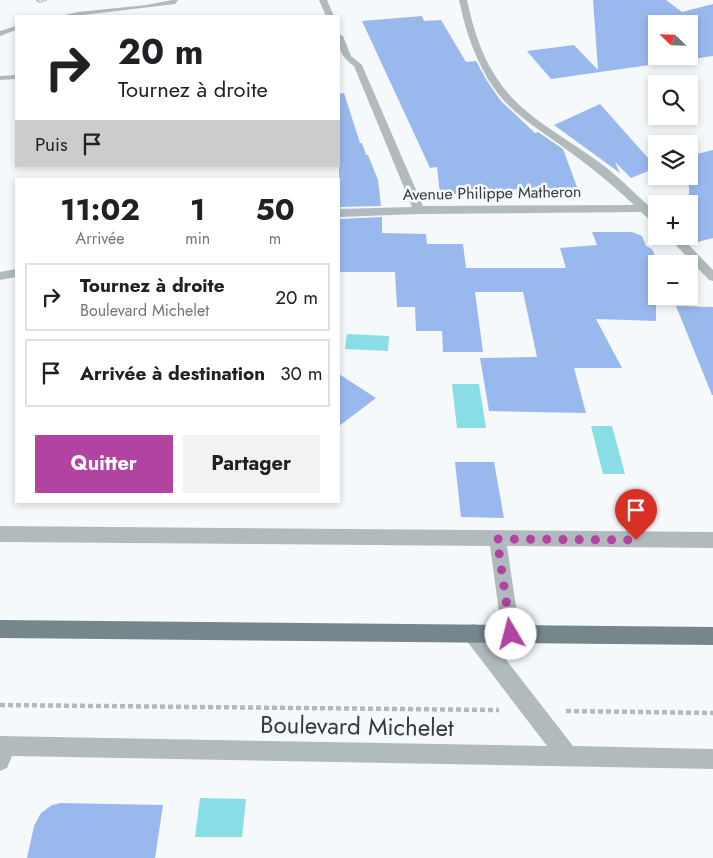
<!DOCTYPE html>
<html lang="fr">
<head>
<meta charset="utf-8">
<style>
  :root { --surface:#fff; --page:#f2f2f2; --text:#202124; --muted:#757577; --line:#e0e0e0; --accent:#b343a0 }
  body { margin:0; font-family:Jost,sans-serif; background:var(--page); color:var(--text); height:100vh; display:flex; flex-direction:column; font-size:19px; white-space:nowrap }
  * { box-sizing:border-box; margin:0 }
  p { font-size:16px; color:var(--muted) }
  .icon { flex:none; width:28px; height:28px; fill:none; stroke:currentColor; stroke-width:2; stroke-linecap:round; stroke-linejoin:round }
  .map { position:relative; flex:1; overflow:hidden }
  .panel { position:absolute; left:15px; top:178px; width:325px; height:325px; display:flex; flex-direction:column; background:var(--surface); border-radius:0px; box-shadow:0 2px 8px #0003 }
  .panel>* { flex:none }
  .guide { position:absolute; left:15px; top:15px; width:325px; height:152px; border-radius:0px; box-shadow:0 2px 8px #0003; background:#fff; color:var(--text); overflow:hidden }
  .needle { width:32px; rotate:293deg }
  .tools { position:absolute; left:648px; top:15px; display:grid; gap:10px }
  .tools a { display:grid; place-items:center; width:50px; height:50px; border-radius:0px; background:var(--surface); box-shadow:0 2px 8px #0003; font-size:25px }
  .pin { position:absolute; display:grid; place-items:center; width:42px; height:42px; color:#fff; margin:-51px -21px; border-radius:50% 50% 50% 0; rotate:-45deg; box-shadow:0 0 5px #0007 }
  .pin .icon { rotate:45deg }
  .me { position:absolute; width:55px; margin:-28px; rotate:352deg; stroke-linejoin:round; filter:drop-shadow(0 0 4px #0008) }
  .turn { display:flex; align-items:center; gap:18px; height:105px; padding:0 20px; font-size:22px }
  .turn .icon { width:65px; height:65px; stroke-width:2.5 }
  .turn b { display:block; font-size:35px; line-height:42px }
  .then { display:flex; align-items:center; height:48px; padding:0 20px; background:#0003; gap:10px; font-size:19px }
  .eta { display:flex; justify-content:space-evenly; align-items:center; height:85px; text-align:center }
  .eta b { font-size:30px; font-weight:700; line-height:35px }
  .cta { display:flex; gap:10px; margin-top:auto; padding:10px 20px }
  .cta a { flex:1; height:58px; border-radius:0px; background:var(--accent); color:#fff; font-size:20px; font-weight:700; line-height:58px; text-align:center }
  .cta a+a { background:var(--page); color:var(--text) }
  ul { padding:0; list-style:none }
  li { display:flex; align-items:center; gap:15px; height:68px; margin:0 10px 8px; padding:0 10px; border:2px solid var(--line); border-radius:0px }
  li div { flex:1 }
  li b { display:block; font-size:19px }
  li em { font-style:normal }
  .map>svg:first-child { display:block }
</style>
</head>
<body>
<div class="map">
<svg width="713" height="858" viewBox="0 0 713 858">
  <rect width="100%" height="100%" fill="#f6f9fc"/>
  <g fill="#89dee6">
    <polygon points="347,334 389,336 388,351 345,349"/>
    <polygon points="452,384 479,384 486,428 457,428"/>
    <polygon points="591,426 612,426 625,474 603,474"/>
    <polygon points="200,798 246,799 242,837 195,837"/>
  </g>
  <g fill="#99b9ee" fill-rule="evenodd">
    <path d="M593,0h73l16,12 31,-8v52l-162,23 -24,-28 47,-6 24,25zM656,24h33v32h-33z"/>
    <polygon points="422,16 424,21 441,20 466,62 476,61 487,81 501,101 535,133 538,132 563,149 580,195 549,194 546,185 526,189 495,190 496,192 463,191 464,194 440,194 437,167 430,168 362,21"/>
    <polygon points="344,93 360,143 362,143 366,155 368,155 378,180 381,206 339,207 339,94"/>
    <polygon points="600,104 656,167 656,168 631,178 615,162 620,173 554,125"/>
    <polygon points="713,150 713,238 690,244 689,242 689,181 683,176 689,176 689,156"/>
    <polygon points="382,217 382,233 426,234 427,244 463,244 466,268 566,268 560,248 597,245 592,232 632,232 642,236 646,246 652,249 656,258 656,321 596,319 622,368 574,368 586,413 489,411 480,358 537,357 523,292 475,292 483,352 443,352 442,331 416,331 415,307 397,307 395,272 339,272 339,219"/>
    <polygon points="676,306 713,307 713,395 712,395"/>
    <polygon points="339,374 376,398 339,426"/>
    <polygon points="455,462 494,462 504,518 461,517"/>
    <polygon points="60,803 163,805 155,858 27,858 34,826 41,813 52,805"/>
  </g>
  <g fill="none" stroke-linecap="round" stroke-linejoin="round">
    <polyline stroke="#b4b9bc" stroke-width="2" stroke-dasharray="2 1" stroke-linecap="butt" points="37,0 38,2 47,0"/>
    <g stroke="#b4b9bc" stroke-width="4.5" stroke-dasharray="5 3" stroke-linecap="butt">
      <polyline points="0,705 499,710"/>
      <polyline points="566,711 713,713"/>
    </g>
    <g fill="#b1bbbe" fill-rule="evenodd">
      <polygon points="172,0 178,0 175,4 75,16 60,16 78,12 146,5"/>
      <polygon points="16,26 16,30 0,36 0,31"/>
      <polygon points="16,75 16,79 0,80 0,76"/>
    </g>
    <g fill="#b1bbbe" fill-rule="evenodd">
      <polygon points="319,0 327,0 334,16 326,16"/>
      <path d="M459,0h8c7,32 16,61 36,87 24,33 74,57 105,82 17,14 33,30 48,44v10l-4,-1 -11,-10 -222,2 -80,3v-8l73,-2 -58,-141c-13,-10 -16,-16 -15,-32l4,2 8,20 11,9 61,141 211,-1c-23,-22 -46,-40 -71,-58 -23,-17 -50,-33 -67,-56 -20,-28 -30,-58 -37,-91z"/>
      <polygon points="667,236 680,236 713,270 713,281 709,280"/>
      <polygon points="16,269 16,277 0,280 0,272"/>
      <polygon points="0,526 713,532 713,548 507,546 520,634 518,641 511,643 504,641 502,634 490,546 0,542"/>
      <polygon points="473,624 480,626 573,746 713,749 713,769 12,756 7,768 0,771 0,736 547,746 466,640 464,633 466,626"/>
    </g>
    <polygon fill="#75878d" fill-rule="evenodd" points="0,620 713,627 713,645 0,638"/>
  </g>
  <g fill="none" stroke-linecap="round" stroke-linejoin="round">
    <polyline stroke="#b343a0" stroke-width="9" stroke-dasharray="0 16.2" points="511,634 497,539 636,540"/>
  </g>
  <g text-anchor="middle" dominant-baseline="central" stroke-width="5" stroke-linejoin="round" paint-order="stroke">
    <g font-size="16" fill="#323a3f" stroke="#f6f9fc">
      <text transform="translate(492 193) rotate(-1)">Avenue Philippe Matheron</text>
    </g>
    <g font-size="24" fill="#323a3f" stroke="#f6f9fc">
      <text transform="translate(357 726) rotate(1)">Boulevard Michelet</text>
    </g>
  </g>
</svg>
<div class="tools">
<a><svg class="needle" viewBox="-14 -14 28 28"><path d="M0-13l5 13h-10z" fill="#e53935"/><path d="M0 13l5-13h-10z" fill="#757577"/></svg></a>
<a><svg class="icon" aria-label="search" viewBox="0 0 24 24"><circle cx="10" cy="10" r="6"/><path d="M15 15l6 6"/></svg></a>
<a><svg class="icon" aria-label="layers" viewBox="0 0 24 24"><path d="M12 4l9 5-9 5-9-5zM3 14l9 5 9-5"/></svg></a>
<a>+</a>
<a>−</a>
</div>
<div class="pin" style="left:636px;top:540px;background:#d93025"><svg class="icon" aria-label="arrive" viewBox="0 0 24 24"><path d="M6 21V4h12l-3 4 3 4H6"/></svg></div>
<svg class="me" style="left:511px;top:634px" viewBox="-20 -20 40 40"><circle r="19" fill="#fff"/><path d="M0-13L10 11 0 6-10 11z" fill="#b343a0"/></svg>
<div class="guide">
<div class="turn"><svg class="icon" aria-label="right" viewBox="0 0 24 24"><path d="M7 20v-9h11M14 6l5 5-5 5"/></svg><div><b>20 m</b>Tournez à droite</div></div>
<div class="then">Puis<svg class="icon" aria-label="arrive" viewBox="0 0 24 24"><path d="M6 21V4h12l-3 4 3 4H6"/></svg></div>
</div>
<section class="panel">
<div class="eta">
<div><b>11:02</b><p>Arrivée</p></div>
<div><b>1</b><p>min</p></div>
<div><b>50</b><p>m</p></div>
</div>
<ul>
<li><svg class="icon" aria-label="right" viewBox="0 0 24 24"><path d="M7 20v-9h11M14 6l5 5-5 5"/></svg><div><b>Tournez à droite</b><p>Boulevard Michelet</p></div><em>20 m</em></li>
<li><svg class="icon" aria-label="arrive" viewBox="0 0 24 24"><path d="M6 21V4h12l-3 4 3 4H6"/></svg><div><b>Arrivée à destination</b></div><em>30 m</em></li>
</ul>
<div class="cta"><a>Quitter</a><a>Partager</a></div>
</section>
</div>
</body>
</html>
